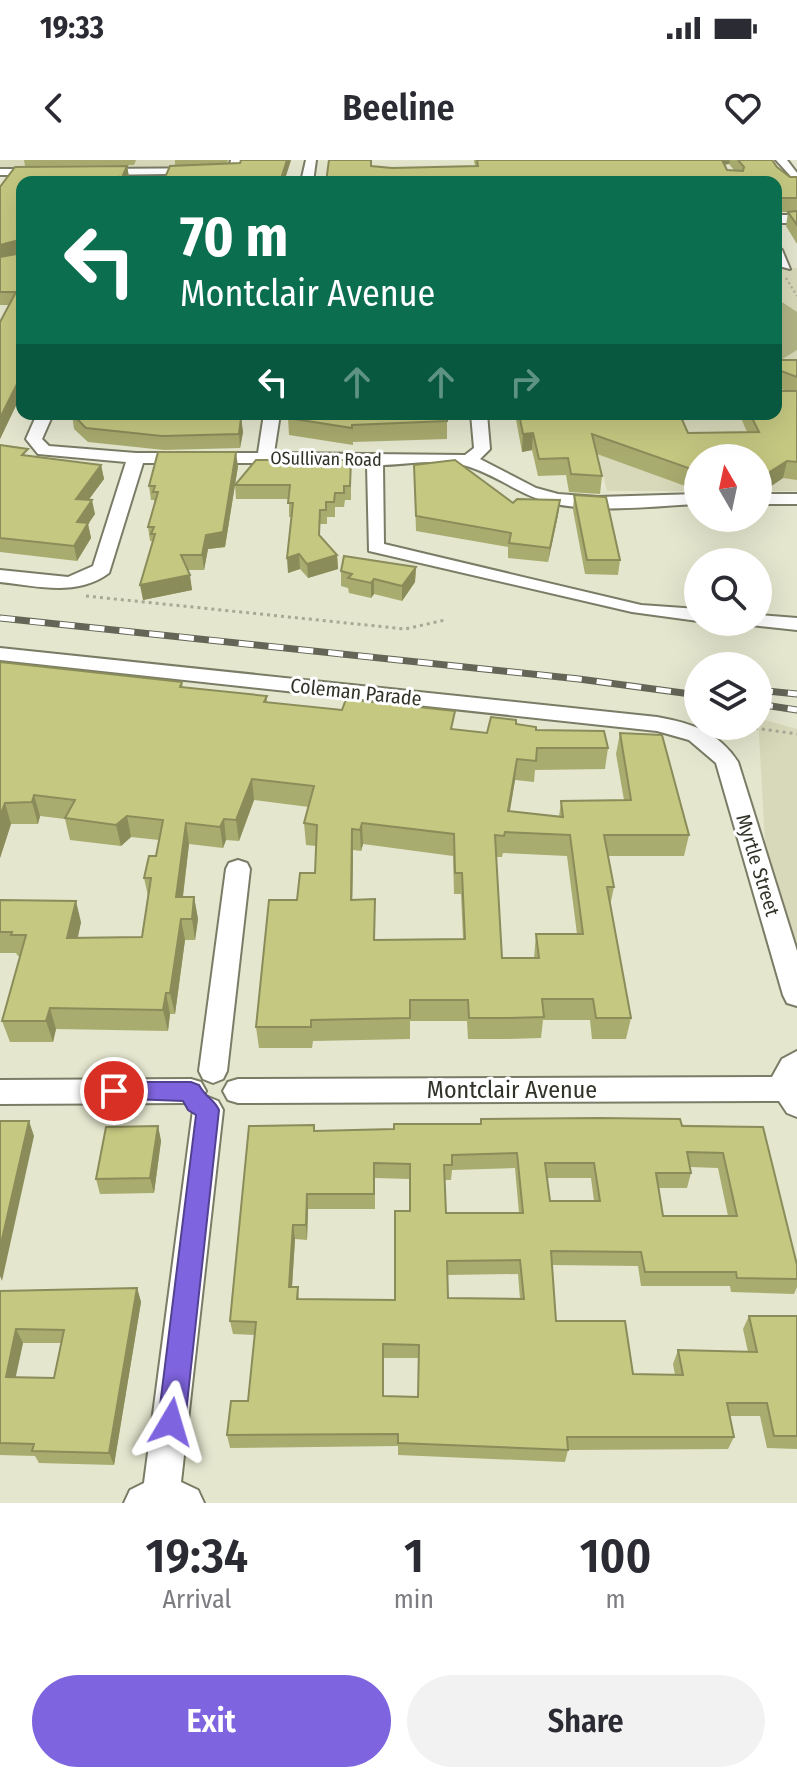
<!DOCTYPE html>
<html lang="en">
<head>
<meta charset="utf-8">
<style>
  :root { --surface:#fff; --page:#f2f2f3; --text:#2b2b33; --muted:#7c7c81; --accent:#7f64df }
  body { margin:0; font-family:"Fira Sans Condensed",sans-serif; background:var(--page); color:var(--text); height:100vh; display:flex; flex-direction:column; font-size:30px; white-space:nowrap }
  * { box-sizing:border-box; margin:0 }
  p { font-size:26px; color:var(--muted) }
  .icon { flex:none; width:44px; height:44px; fill:none; stroke:currentColor; stroke-width:2; stroke-linecap:round; stroke-linejoin:round }
  .map { position:relative; height:1343px; overflow:hidden }
  .details { display:flex; flex-direction:column; background:var(--surface); flex:1 }
  .details>* { flex:none }
  .top-card { position:absolute; left:16px; top:16px; width:766px; height:244px; border-radius:16px; box-shadow:0 8px 32px #0002; background:#0b6e4f; color:#fff; overflow:hidden }
  .needle { width:52px; rotate:351deg }
  .fabs { position:absolute; left:684px; top:284px; display:grid; gap:16px }
  .fabs a { display:grid; place-items:center; width:88px; height:88px; border-radius:50%; background:var(--surface); box-shadow:0 8px 32px #0002; font-size:40px }
  .pin { position:absolute; display:grid; place-items:center; width:68px; height:68px; color:#fff; margin:-34px; border:4px solid #fff; border-radius:50%; box-shadow:0 2px 8px #0007 }
  .me { position:absolute; width:88px; margin:-44px; rotate:7deg; stroke-linejoin:round; filter:drop-shadow(0 0 6px #0008) }
  .turn { display:flex; align-items:center; gap:28px; height:168px; padding:0 32px; font-size:36px }
  .turn .icon { width:104px; height:104px; stroke-width:2.5 }
  .turn b { display:block; font-size:56px; line-height:68px }
  .lanes { display:flex; align-items:center; height:76px; padding:0 32px; background:#0003; justify-content:center; gap:40px; direction:ltr }
  .lanes .off { opacity:.35 }
  .eta { display:flex; justify-content:space-evenly; align-items:center; height:136px; text-align:center }
  .eta b { font-size:48px; font-weight:600; line-height:56px }
  .button { display:flex; gap:16px; margin-top:auto; padding:16px 32px }
  .button a { flex:1; height:92px; border-radius:48px; background:var(--accent); color:#fff; font-size:32px; font-weight:600; line-height:92px; text-align:center }
  .button a+a { background:var(--page); color:var(--text) }
  .status { display:flex; justify-content:space-between; align-items:center; height:56px; padding:0 40px; background:var(--surface); direction:ltr }
  .status svg { height:22px; fill:currentColor }
  header { display:flex; justify-content:space-between; align-items:center; height:104px; padding:0 32px; background:var(--surface); font-size:36px; font-weight:600 }
  .map>svg:first-child { display:block }
</style>
</head>
<body>
<div class="status"><b>19:33</b><svg viewBox="0 0 49 12"><path d="M0 12V9h3v3zM5 12V6h3v6zM10 12V3h3v9zM15 12V0h3v12zM26 1h20v11H26zM47 4h2v5h-2z"/></svg></div>
<header><svg class="icon" aria-label="back" viewBox="0 0 24 24"><path d="M15 5l-7 7 7 7"/></svg>Beeline<svg class="icon" aria-label="heart" viewBox="0 0 24 24"><path d="M12 20l-8-8c-3-5 5-10 8-4 3-6 11-1 8 4z"/></svg></header>
<div class="map">
<svg width="797" height="1343" viewBox="0 0 797 1343">
  <rect width="100%" height="100%" fill="#e4e6ce"/>
  <g fill="#d8d9ba">
    <polygon points="0,0 242,0 238,12 0,13"/>
    <polygon points="776,108 797,108 797,331 758,331 758,298 698,298 698,331 607,331 588,254 776,254"/>
    <polygon points="758,558 797,569 797,786 765,682"/>
  </g>
  <polygon fill="#b2b585" points="776,138 797,152 797,190 776,203"/>
  <g fill="none" stroke-linecap="round" stroke-linejoin="round">
    <defs>
      <g id="minor">
        <polygon points="231,0 241,0 238,13 96,15 91,12 96,9 229,8"/>
        <polygon points="306,0 316,0 313,22 301,22"/>
        <polygon points="776,0 787,0 797,13 797,23"/>
        <polygon points="0,9 43,9 48,12 43,15 0,15"/>
        <rect x="776" y="55" width="21" height="8"/>
        <polygon points="776,86 782,90 790,109 779,106"/>
        <path d="M37,254h16l-11,25 7,7 87,7h122l6,-39h16l-6,39 191,2 9,-7 -3,-34h16l3,35 -10,10 56,29 22,6 40,3 100,-3v10c-47,2 -96,9 -143,0 -32,-7 -55,-27 -85,-37 -27,-9 -58,-3 -87,-2l1,79 257,61 57,4v12l-66,-9 -263,-61 -2,-86 -21,-2h-203l-34,110c-32,24 -72,13 -109,9v-12l68,7 25,-11 33,-104 -88,-8 -12,-15z"/>
        <rect x="758" y="334" width="39" height="10"/>
        <polygon points="758,455 797,458 797,470 751,465 749,462 758,462"/>
        <path d="M0,488l657,69c34,6 62,15 81,45l59,189v55l-10,-3 -4,-8 -67,-232 -27,-23 -32,-9 -657,-71z"/>
        <polygon points="238,700 247,703 250,709 227,911 223,919 213,923 203,919 199,911 226,709 229,703"/>
        <polygon points="797,891 797,957 787,953 779,941 238,943 228,940 223,931 228,922 238,919 772,917 782,899"/>
        <polygon points="191,919 201,922 206,931 201,940 191,943 0,944 0,920"/>
        <polygon points="208,937 218,941 223,950 181,1322 198,1330 204,1343 124,1343 130,1330 144,1323 193,950 198,941"/>
      </g>
    </defs>
    <use href="#minor" stroke="#7a7c66" stroke-width="4"/>
    <polyline stroke="#a7a995" stroke-width="2" stroke-dasharray="2 3" stroke-linecap="butt" points="786,118 797,136"/>
    <g stroke="#a7a995" stroke-width="3" stroke-dasharray="3 4" stroke-linecap="butt">
      <polyline points="86,436 405,469 445,460"/>
      <polyline points="741,566 797,574"/>
    </g>
    <use href="#minor" fill="#fff" fill-rule="evenodd"/>
    <defs>
      <g id="rail">
        <polyline points="0,458 579,519 698,535"/>
        <polyline points="758,530 797,534"/>
        <polyline points="758,544 797,550"/>
      </g>
    </defs>
    <use href="#rail" stroke="#646557" stroke-width="7"/>
    <use href="#rail" stroke="#fff" stroke-width="5" stroke-dasharray="15" stroke-linecap="butt"/>
  </g>
  <g fill="#a9ac6f" fill-rule="evenodd">
    <polygon points="24,0 136,0 134,5 25,6"/>
    <polygon points="175,0 228,0 227,3 240,3 241,0 291,0 284,22 175,5"/>
    <path d="M372,0l-1,6 21,2 83,-2 -1,-6h298l5,7 13,10h7v67l-11,-18 2,-14h-12v-30h-450zM729,4l5,6h-7l-3,-5z"/>
    <polygon points="127,6 129,17 126,22 22,22 22,233 0,279 0,162 9,145 0,145 0,27 15,7"/>
    <polygon points="776,200 797,200 797,320 783,318 764,331 758,329 758,298 698,298 688,327 597,294 602,316 600,334 569,332 566,315 538,316 532,290 522,292 515,254 686,254 682,261 688,273 747,272 740,256 740,254 776,254 787,231 776,227"/>
    <polygon points="72,254 237,254 236,258 241,258 243,272 240,288 164,290 88,282 74,269"/>
    <polygon points="288,258 447,261 447,279 353,282 353,285 289,275"/>
    <polygon points="0,285 29,296 101,305 104,319 88,340 95,354 88,364 91,378 77,401 0,392"/>
    <polygon points="351,300 351,340 345,340 344,347 335,347 335,357 327,357 327,364 320,364 320,376 337,395 338,409 308,418 300,409 288,413 291,357 289,357 289,339 236,339 235,325"/>
    <polygon points="414,305 513,343 560,340 558,355 548,402 508,398 508,387 416,371"/>
    <polygon points="238,306 225,387 208,389 204,410 188,410 192,430 143,440 152,381 150,381 148,367 155,344 154,340 151,340 149,326"/>
    <polygon points="574,335 620,400 618,415 585,414 573,350"/>
    <polygon points="416,407 415,422 402,441 374,434 371,438 349,433 348,428 341,426 341,411"/>
    <path d="M0,502l182,20 1,5 84,9v7l187,26 33,4 29,-9 92,24 -3,21 -70,1 -1,12 -19,-2 -5,31 49,6 2,-16 63,-1 -8,-46 4,-21 69,102 -5,21h-76l6,31 -4,19 21,112 -5,21h-34l-2,-19h-47l-2,18 -34,1h-39l-1,-18h-57v18l-97,2 -1,7h-53l-3,-21 41,-127 18,-27 1,-27 -10,-1 -2,-22 5,-16 -55,-7 -15,41 -13,-1 -3,8 -34,-4 -6,53h11l4,22 -3,21h-10l-10,74h-5l-2,17 -112,-2 -3,13h-43l-8,-21 18,-65h-2l-2,-3h-16v-53l81,22 -3,15h64l6,-41 -4,-18 12,-22 3,-16 -28,-3 -10,9 -51,-6 -5,-21 -25,-3 -2,8h-27l-11,34zM363,684l90,12 1,38h7l2,45 -88,1 -23,-40 1,-50 8,1zM503,693l64,3 10,78h-41l-2,24h-32l-6,-101h6z"/>
    <path d="M481,959l282,8 34,138v22l-3,7 -63,-2 -1,-6h-89l-3,-20 -86,-1 4,56 77,53 42,1 -2,-11 5,-14 70,2 -5,-23 6,-13h48v133l-30,-1 -7,-32h-31l5,21 -6,12 -160,1 -3,12 -167,-7v-9l-168,2 -3,-13 21,-34 7,-66 -22,-1 -3,-13 84,-190 80,-2 86,-5zM690,1007l28,1 10,48h-65l-4,-28h28l4,-15zM515,1008l4,45h-73l-2,-33h7l1,-10zM375,1018l35,1v32l-15,89 -96,-1 -1,-12h-6l3,-48 12,1 1,-31h67zM547,1018h44l3,23h-44zM518,1114l2,25 -72,-1 -1,-23zM383,1198h36l-1,39 -35,-1z"/>
    <polygon points="158,966 161,981 154,1033 100,1034 96,1019"/>
    <path d="M137,1128l4,14 -27,163 -75,-2 -4,-7 -35,-1v-164zM23,1183h38l-7,35 -39,-1z"/>
  </g>
  <g fill="#8a8c5a">
    <polygon points="287,0 291,0 284,22 280,22"/>
    <polygon points="717,0 730,0 729,4 716,5"/>
    <polygon points="127,6 129,17 126,22 121,22 121,20"/>
    <polygon points="19,80 22,92 0,97 0,85"/>
    <polygon points="22,214 22,233 0,279 0,258"/>
    <polygon points="241,258 243,272 240,288 239,274"/>
    <polygon points="533,273 532,290 522,292 523,274"/>
    <polygon points="236,292 238,306 225,387 208,389 204,410 202,395 206,375"/>
    <polygon points="787,301 783,318 764,331 768,313"/>
    <polygon points="101,305 104,319 79,353 76,339"/>
    <polygon points="698,305 698,320 688,327 691,309"/>
    <polygon points="92,340 95,354 88,364 91,378 77,401 74,386 77,362"/>
    <polygon points="560,340 558,355 548,402 550,388"/>
    <polygon points="299,394 300,409 288,413 287,398"/>
    <polygon points="337,395 338,409 308,418 307,404"/>
    <polygon points="416,407 415,422 402,441 402,426"/>
    <polygon points="190,415 192,430 143,440 140,425"/>
    <polygon points="374,419 374,434 371,438 371,423"/>
    <polygon points="517,599 515,620 506,672 508,651"/>
    <polygon points="252,619 254,640 239,681 236,660"/>
    <polygon points="34,635 40,656 38,664 32,642"/>
    <polygon points="5,643 11,664 0,698 0,656"/>
    <polygon points="127,656 131,677 121,686 116,665"/>
    <polygon points="224,659 226,680 223,688 220,667"/>
    <polygon points="186,663 189,684 180,759 176,737"/>
    <polygon points="362,663 363,684 361,691 360,670"/>
    <polygon points="352,669 353,690 352,761 351,740"/>
    <polygon points="194,737 198,759 195,780 192,759"/>
    <polygon points="76,741 81,762 73,799 67,778"/>
    <polygon points="181,759 185,780 175,854 170,833"/>
    <polygon points="166,833 170,854 168,871 163,850"/>
    <polygon points="50,848 56,869 53,882 46,861"/>
    <polygon points="29,961 34,976 2,1121 0,1116 0,1088"/>
    <polygon points="158,966 161,981 154,1033 150,1018"/>
    <polygon points="307,1034 308,1049 307,1080 306,1065"/>
    <polygon points="293,1065 295,1079 291,1141 289,1127"/>
    <polygon points="137,1128 141,1142 114,1305 109,1293"/>
    <polygon points="16,1169 23,1183 13,1230 6,1217"/>
  </g>
  <g fill="#c5c881" stroke="#8a8c5a" stroke-width="2" fill-rule="evenodd">
    <polygon points="241,0 287,0 280,22 163,22 170,6 240,3"/>
    <polygon points="329,0 371,0 371,6 392,8 478,6 477,0 722,0 727,10 743,11 744,7 738,0 772,0 777,7 790,17 797,17 797,38 776,38 776,22 632,22 634,17 556,17 557,22 326,22"/>
    <polygon points="127,6 121,20 119,17 116,22 22,22 22,214 0,258 0,162 16,132 0,132 0,97 22,93 19,80 0,85 0,27 15,7"/>
    <polygon points="797,51 797,65 788,52"/>
    <polygon points="776,200 797,200 797,217 776,209"/>
    <polygon points="776,231 797,231 797,302 787,301 768,313 758,309 758,298 716,298 712,296 709,298 698,298 698,305 691,309 592,274 602,316 571,314 568,298 539,299 533,273 523,274 519,254 680,254 680,255 688,273 759,272 750,254 776,254"/>
    <polygon points="72,254 233,254 232,258 241,258 239,274 162,276 86,268"/>
    <polygon points="291,254 447,254 447,261 352,265 352,268 288,258"/>
    <polygon points="0,285 28,289 22,295 101,305 76,339 92,340 77,362 88,363 74,386 0,378"/>
    <polygon points="158,292 236,292 223,372 206,375 202,395 181,395 190,415 140,425 155,374 151,374 154,367 148,367 158,332 153,332 155,326 149,326"/>
    <polygon points="256,300 351,300 350,326 344,326 344,333 335,333 334,342 326,342 326,350 320,350 319,375 337,395 307,404 299,394 287,398 293,343 288,343 290,325 235,325"/>
    <polygon points="455,300 513,343 517,339 560,340 550,388 509,383 511,373 416,356 414,305"/>
    <polygon points="574,335 606,337 620,400 587,400"/>
    <polygon points="344,396 416,407 402,426 374,419 371,423 348,418 352,414 341,411"/>
    <path d="M0,502l182,20 -2,5 87,9 -3,6 78,8 4,-11 109,12 -4,18 36,4 4,-16 25,3v4l20,3v3l68,1 4,17h-71l-1,13 -19,-2 -9,52 55,6 -2,-16 70,-1 -11,-67 42,2 27,100h-85l10,52h-7l24,131h-35l-3,-19h-51l2,18 -35,1h-40l-1,-18h-58v18l-99,2v7h-55l13,-127h28l3,-27h15l2,-48 -13,-2 10,-37 -62,-7 -16,41 -12,-1 -4,8 -34,-4 -10,74h18l-2,22h-11l-11,74h-4l-3,17 -113,-2 -4,13h-44l24,-86h-15l1,-3h-12v-32l76,1 -9,37 75,-1 9,-59h-7l5,-22h7l7,-36 -36,-4 -11,9 -51,-7 10,-18 -41,-5 -2,7 -27,1 -5,13zM362,663l92,11 1,39h7l3,66 -91,1 1,-41 -24,1 1,-71 8,1zM505,672l65,3 13,99h-47l3,24h-37l-7,-123 9,1z"/>
    <path d="M599,958l81,1 2,7 81,1 34,138v14l-60,-1 -1,-6h-91l-4,-20 -90,-1 5,70h69l8,53 50,1 -5,-25 79,2 -8,-36h48v120h-23l-7,-33h-40l7,34h-167l1,13 -170,-7v-9l-171,1 4,-34h17l8,-79 -26,-1 19,-195 65,-1v6l80,-2v-5h87v-5zM687,992l36,1 14,63h-74l-7,-43h35zM517,993l6,60h-77l-2,-48h8v-10zM374,1003l36,1v47h-15v89l-98,-1 1,-12h-9l4,-62h13l1,-31h67zM545,1003h49l6,38h-50zM520,1100l4,39 -76,-1 -1,-37zM383,1184l36,1 -1,52 -35,-1z"/>
    <polygon points="0,961 29,961 0,1088"/>
    <polygon points="158,966 150,1018 96,1019 106,967"/>
    <path d="M137,1128l-28,165 -77,-2 2,-7 -34,-1v-152zM16,1169l48,1 -10,48 -48,-1z"/>
  </g>
  <path fill="#7f64df" stroke="#534191" stroke-width="2" d="M114,922h77l8,3c7,13 15,14 20,25l-34,312 -4,9 -10,4 -9,-4 -4,-9 38,-307 -8,-5 -5,-9 -77,-3 -3,-7 3,-6z"/>
  <g text-anchor="middle" dominant-baseline="central" stroke-width="6" stroke-linejoin="round" paint-order="stroke">
    <g font-size="18" fill="#313228" stroke="#fff">
      <text transform="translate(326 299) rotate(1)">OSullivan Road</text>
    </g>
    <g font-size="20" fill="#313228" stroke="#fff">
      <text transform="translate(356 532) rotate(6)">Coleman Parade</text>
      <text transform="translate(758 705) rotate(73)">Myrtle Street</text>
    </g>
    <g font-size="24" fill="#313228" stroke="#fff">
      <text x="512" y="930">Montclair Avenue</text>
    </g>
  </g>
</svg>
<div class="fabs">
<a><svg class="needle" viewBox="-14 -14 28 28"><path d="M0-13l5 13h-10z" fill="#e53935"/><path d="M0 13l5-13h-10z" fill="#7c7c81"/></svg></a>
<a><svg class="icon" aria-label="search" viewBox="0 0 24 24"><circle cx="10" cy="10" r="6"/><path d="M15 15l6 6"/></svg></a>
<a><svg class="icon" aria-label="layers" viewBox="0 0 24 24"><path d="M12 4l9 5-9 5-9-5zM3 14l9 5 9-5"/></svg></a>
</div>
<div class="pin" style="left:114px;top:931px;background:#d93025"><svg class="icon" aria-label="arrive" viewBox="0 0 24 24"><path d="M6 21V4h12l-3 4 3 4H6"/></svg></div>
<svg class="me" style="left:171px;top:1262px" viewBox="-20 -20 40 40"><path d="M0-17L14 15 0 8-14 15z" fill="#7f64df" stroke="#fff" stroke-width="4"/></svg>
<div class="top-card">
<div class="turn"><svg class="icon" aria-label="left" viewBox="0 0 24 24"><path d="M17 20v-9H6M10 6l-5 5 5 5"/></svg><div><b>70 m</b>Montclair Avenue</div></div>
<div class="lanes"><svg class="icon" aria-label="left" viewBox="0 0 24 24"><path d="M17 20v-9H6M10 6l-5 5 5 5"/></svg><svg class="icon off" aria-label="ahead" viewBox="0 0 24 24"><path d="M12 20V5M6 11l6-6 6 6"/></svg><svg class="icon off" aria-label="ahead" viewBox="0 0 24 24"><path d="M12 20V5M6 11l6-6 6 6"/></svg><svg class="icon off" aria-label="right" viewBox="0 0 24 24"><path d="M7 20v-9h11M14 6l5 5-5 5"/></svg></div>
</div>
</div>
<section class="details">
<div class="eta">
<div><b>19:34</b><p>Arrival</p></div>
<div><b>1</b><p>min</p></div>
<div><b>100</b><p>m</p></div>
</div>
<div class="button"><a>Exit</a><a>Share</a></div>
</section>
</body>
</html>
